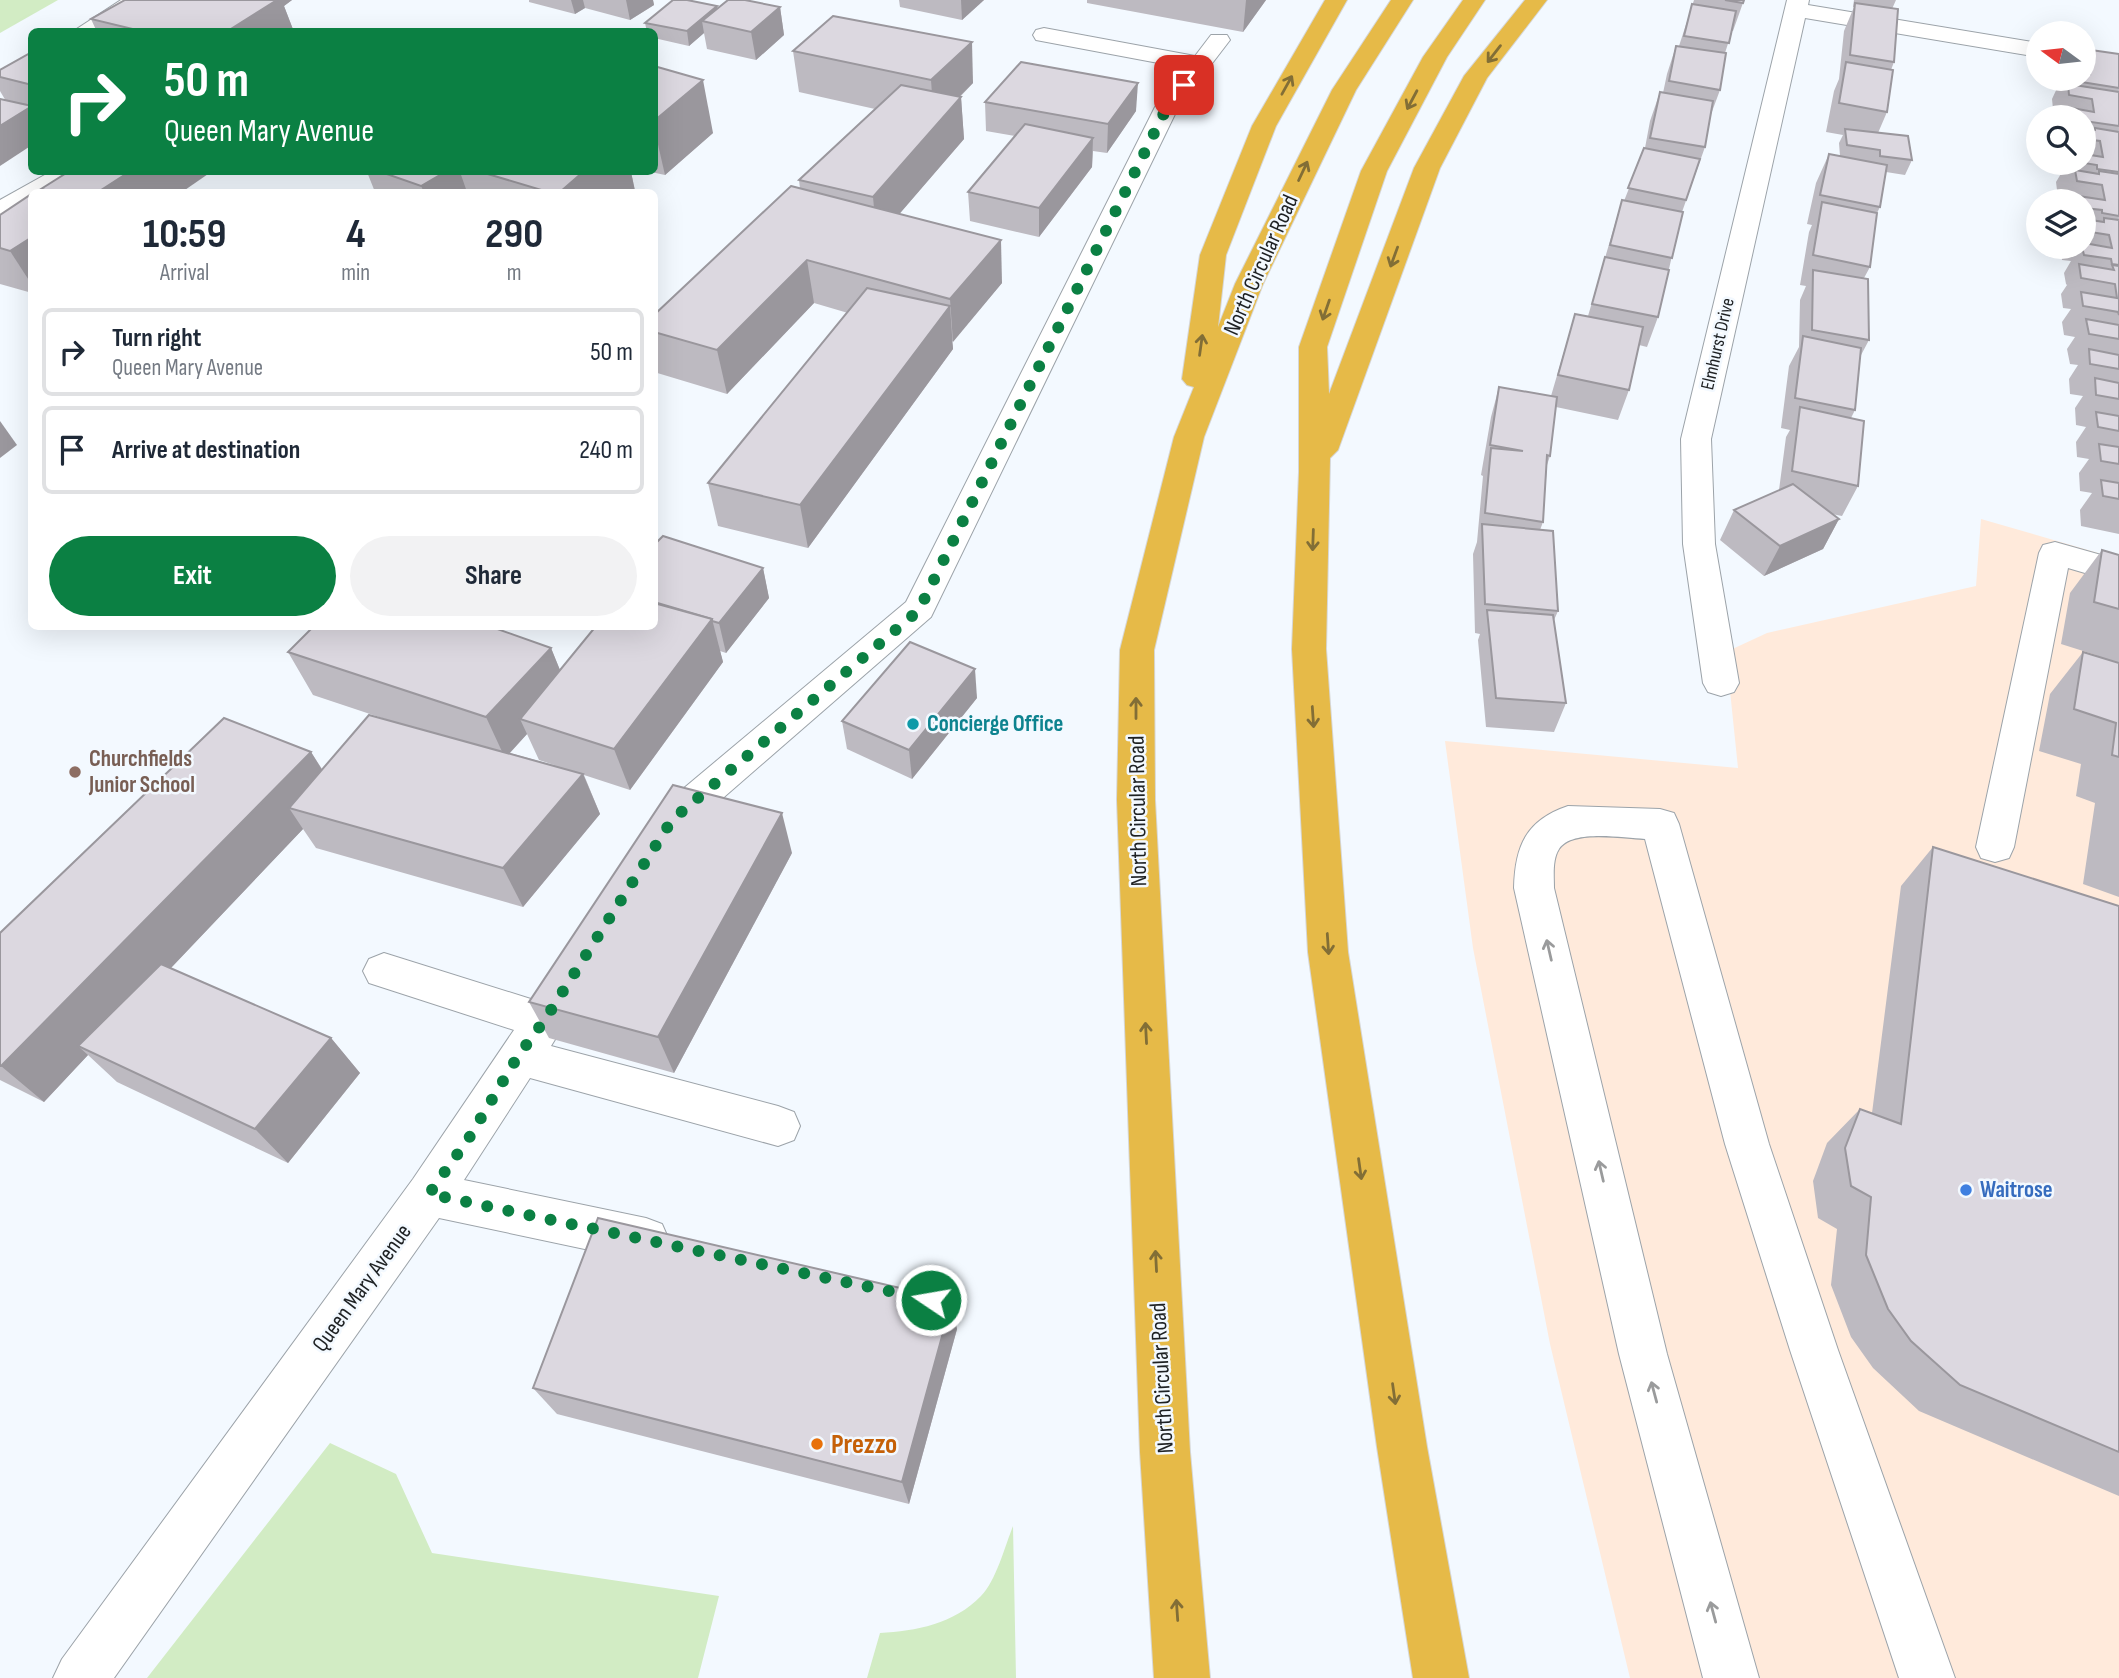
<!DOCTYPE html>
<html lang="en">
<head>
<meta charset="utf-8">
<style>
  :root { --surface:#fff; --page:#f2f2f3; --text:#1f2937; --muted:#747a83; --line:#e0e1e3; --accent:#0b8043 }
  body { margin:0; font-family:"Sofia Sans Condensed",sans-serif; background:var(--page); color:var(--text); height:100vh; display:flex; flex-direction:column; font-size:26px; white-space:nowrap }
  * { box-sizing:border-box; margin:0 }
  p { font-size:23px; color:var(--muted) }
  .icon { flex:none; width:38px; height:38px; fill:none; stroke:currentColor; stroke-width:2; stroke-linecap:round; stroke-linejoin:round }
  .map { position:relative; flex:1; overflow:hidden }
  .sheet { position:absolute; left:28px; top:189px; width:630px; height:441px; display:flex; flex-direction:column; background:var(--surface); border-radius:10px; box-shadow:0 7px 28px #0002 }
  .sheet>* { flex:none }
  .hud { position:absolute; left:28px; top:28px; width:630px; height:147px; border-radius:10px; box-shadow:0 7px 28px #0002; background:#0b8043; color:#fff; overflow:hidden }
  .needle { width:46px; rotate:285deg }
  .controls { position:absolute; left:2026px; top:21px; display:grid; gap:14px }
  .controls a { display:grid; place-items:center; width:70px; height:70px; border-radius:50%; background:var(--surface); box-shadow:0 7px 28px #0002; font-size:35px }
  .pin { position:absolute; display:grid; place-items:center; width:60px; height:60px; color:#fff; margin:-30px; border-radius:14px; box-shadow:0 4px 10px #0006 }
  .me { position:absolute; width:77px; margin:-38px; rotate:282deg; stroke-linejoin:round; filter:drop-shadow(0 0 5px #0008) }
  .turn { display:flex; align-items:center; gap:24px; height:147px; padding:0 21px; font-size:32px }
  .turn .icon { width:91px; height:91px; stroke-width:2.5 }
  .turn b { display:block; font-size:49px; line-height:60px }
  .eta { display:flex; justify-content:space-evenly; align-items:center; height:119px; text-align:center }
  .eta b { font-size:42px; font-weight:700; line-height:49px }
  .primary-button { display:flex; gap:14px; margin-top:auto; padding:14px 21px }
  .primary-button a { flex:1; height:80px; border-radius:42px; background:var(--accent); color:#fff; font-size:28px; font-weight:700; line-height:80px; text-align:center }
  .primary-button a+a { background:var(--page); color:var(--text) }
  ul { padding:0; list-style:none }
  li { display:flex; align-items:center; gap:21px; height:88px; margin:0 14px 10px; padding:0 7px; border:4px solid var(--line); border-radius:10px }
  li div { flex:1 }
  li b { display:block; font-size:26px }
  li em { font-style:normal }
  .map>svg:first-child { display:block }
</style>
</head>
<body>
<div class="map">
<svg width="2119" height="1678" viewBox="0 0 2119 1678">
  <rect width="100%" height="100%" fill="#f3f9ff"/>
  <polygon fill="#ffeadb" points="1981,519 2119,559 2119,1678 1630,1678 1550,1344 1473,948 1445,741 1738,768 1726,652 1767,633 1976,586"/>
  <g fill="#d2ecc4">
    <polygon points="0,0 58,0 0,33"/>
    <polygon points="330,1443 396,1474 432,1553 719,1596 698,1678 147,1678"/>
    <path d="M1013,1526l3,152h-149l13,-45c36,-2 74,-9 101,-37 15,-15 24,-50 32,-70z"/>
  </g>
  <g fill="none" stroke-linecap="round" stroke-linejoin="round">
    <defs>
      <g id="minor">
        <polygon points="121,0 148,0 145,5 100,32 72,32"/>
        <polygon points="1787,0 1809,0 1808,5 2039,43 2039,57 1805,18 1711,439 1715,544 1739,683 1734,692 1721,696 1708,692 1703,683 1683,544 1681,439"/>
        <polygon points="1044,28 1195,56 1211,35 1227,35 1230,40 1178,108 931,617 685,831 682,838 668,842 654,838 649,827 659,809 906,602 1155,107 1185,68 1036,40 1033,35 1036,30"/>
        <path d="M50,172h31c-11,16 -32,20 -49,20v12l-32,14v-18z"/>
        <polygon points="2055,542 2119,560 2119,583 2068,568 2014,847 2009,858 1995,862 1981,858 1976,847 2039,553 2043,545"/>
        <path d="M1568,806l92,3 14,4 5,11 90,320 69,206 117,328h-56l-109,-328 -65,-206 -80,-305c-22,-1 -73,-10 -86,10 -7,11 -5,27 -5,39l113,466 92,324h-56l-84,-324 -105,-466c1,-42 12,-68 54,-82z"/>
        <path d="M384,953l150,47c15,-23 20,-42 51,-32l6,13 -40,65 227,60 16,6 6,14 -6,14 -16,6 -248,-68 -66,102 182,38 16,6 7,16 -7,16 -16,6 -207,-44 -325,460h-61l9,-19 351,-480 101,-149 -145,-47 -6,-12 6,-12z"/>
      </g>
      <g id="highway">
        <polygon points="1325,0 1347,0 1276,126 1226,255 1218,327 1235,284 1332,90 1391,0 1413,0 1356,90 1263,284 1204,437 1154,650 1155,800 1190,1452 1210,1678 1154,1678 1140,1452 1117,800 1120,650 1174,437 1194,387 1187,385 1182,379 1200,255 1252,126"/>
        <polygon points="1463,0 1485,0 1447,57 1387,171 1327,347 1329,394 1414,168 1464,76 1525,0 1547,0 1487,78 1440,168 1338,450 1330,458 1326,649 1348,952 1427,1447 1469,1678 1413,1678 1377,1447 1308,952 1292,649 1299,472 1299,347 1361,171 1423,57"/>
      </g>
    </defs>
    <use href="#minor" stroke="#9ca3a9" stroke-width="2"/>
    <use href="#highway" stroke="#d6d7d7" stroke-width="2"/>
    <use href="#minor" fill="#fff" fill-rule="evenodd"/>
    <use href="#highway" fill="#e6ba48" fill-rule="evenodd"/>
  </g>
  <g fill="#bdbac1" fill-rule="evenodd">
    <polygon points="125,0 292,0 284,6 294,32 97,32 91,19"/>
    <polygon points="529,0 653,0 654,5 630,20 585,8 575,14 529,2"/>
    <polygon points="899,0 984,0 962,20 900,7"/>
    <polygon points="1087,0 1266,0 1243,32 1087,3"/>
    <polygon points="1694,0 1744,0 1733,31 1732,31 1725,53 1720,90 1710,117 1705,147 1682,212 1658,317 1647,347 1639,345 1629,390 1618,420 1556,407 1550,456 1547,465 1543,522 1540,530 1558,611 1554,620 1566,703 1554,732 1486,727 1478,640 1480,634 1475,633 1473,554 1477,542 1483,476 1481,475 1491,417 1499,387 1551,396 1575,314 1588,316 1622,200 1624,201 1645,148 1650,121 1660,92 1663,93 1667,74 1676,46 1679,46"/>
    <polygon points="1854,0 1896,0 1892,9 1894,62 1891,70 1887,112 1878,133 1912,160 1905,175 1886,172 1880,207 1876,215 1870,267 1864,278 1869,340 1860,357 1855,410 1851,418 1858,486 1842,516 1832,514 1839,519 1823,549 1764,576 1720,540 1734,510 1779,490 1786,437 1790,430 1781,428 1789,366 1799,347 1800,300 1806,286 1800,285 1809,232 1812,225 1807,224 1816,183 1829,154 1840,156 1839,143 1843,135 1826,132 1834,91 1839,79 1844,31 1854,7 1853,7"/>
    <polygon points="717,6 717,9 780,7 784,35 756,60 707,49 704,33 689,46 654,38 654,32 647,32 645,23"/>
    <polygon points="2084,49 2119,54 2119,534 2081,526 2080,510 2092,493 2080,491 2079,473 2089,459 2077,457 2076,442 2086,427 2076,425 2075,408 2083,396 2070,394 2069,379 2078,365 2070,364 2067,349 2075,337 2064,335 2062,322 2071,309 2063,308 2061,294 2067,285 2066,284 2064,273 2071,261 2062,260 2061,247 2084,247 2084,201 2059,201 2059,200 2063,191 2057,190 2056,182 2065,167 2058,166 2057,163 2084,163 2084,117 2053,117 2053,113 2055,109 2053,109 2052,99 2058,86 2051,85 2050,79 2084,79"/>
    <polygon points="793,51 973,83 960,97 961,97 964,139 899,214 1002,283 952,342 953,349 808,548 718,526 708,483 848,313 814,303 727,394 654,372 654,315 800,189 799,180 875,109 799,92"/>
    <polygon points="32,52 32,145 0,91 0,70"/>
    <polygon points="654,66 713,133 665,175 651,172 654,172"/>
    <polygon points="985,102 1136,111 1107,153 1093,151 1092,167 1039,237 970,221 968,192 1015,136 986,131"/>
    <polygon points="367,172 631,172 635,191 633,192 375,192"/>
    <polygon points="32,196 32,293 0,284 0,215"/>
    <polygon points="2102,550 2119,555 2119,897 2083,884 2095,803 2076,796 2081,764 2039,751 2050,694 2083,652 2099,656 2061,644 2070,593"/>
    <path d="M763,568l6,30 -43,55 -6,-2 3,11 -93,128 -46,-15 16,39 -77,93 -207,-59 -13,-19 -132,139 160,70 29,35 -72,90 -171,-81 -29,-27 -44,47 -44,-22v-147l311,-181 11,17 72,-47 -81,-27 -25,-43 263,-4 9,22zM527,734l12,26 18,6 -47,-13z"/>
    <polygon points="977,698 912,779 847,749 842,721"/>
    <polygon points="1933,847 2119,906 2119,1496 1919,1411 1873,1368 1851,1337 1831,1285 1837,1229 1818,1218 1813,1181 1827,1143 1860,1109 1872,1113 1901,886"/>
    <polygon points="792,853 674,1073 549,1038 529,1002"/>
    <polygon points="957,1329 909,1504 557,1414 533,1388"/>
  </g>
  <g fill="#9a979d">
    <polygon points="259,0 292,0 284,6 294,32 226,32"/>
    <polygon points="571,0 583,0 585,8 575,14"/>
    <polygon points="626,0 653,0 654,5 630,20"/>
    <polygon points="961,0 984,0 962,20"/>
    <polygon points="1246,0 1266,0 1243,32"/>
    <polygon points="717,6 719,20 702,21 704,33 689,46 687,31"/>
    <polygon points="780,7 784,35 756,60 751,32"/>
    <polygon points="972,42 973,83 934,122 931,80"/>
    <polygon points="703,80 713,133 665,175 654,127 654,121"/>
    <polygon points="1138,83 1136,111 1107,153 1108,124"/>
    <polygon points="961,97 964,139 877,240 873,197"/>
    <polygon points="32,106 32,145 0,166 0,126"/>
    <polygon points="1093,138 1092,167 1039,237 1039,208"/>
    <polygon points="129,172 211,172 182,192 98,192"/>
    <polygon points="445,172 460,172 467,192 424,192 421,186"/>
    <polygon points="583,172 631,172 635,191 633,192 560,192"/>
    <polygon points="32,237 32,285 10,251"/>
    <polygon points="1001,240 1002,283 953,342 950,299"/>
    <polygon points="807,260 814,303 727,394 717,350"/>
    <polygon points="950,306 953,349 808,548 800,505"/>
    <polygon points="0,421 17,445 0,458"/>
    <polygon points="1839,519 1823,549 1764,576 1780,546"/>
    <polygon points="763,568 769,598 726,653 719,623"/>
    <polygon points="712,619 723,662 630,790 614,749"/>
    <polygon points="551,648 568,690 520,719 527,734 505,758 486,717"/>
    <polygon points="975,669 977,698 912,779 909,750"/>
    <polygon points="311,752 337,794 289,808 303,829 91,1052 78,1046 88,1055 44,1102 1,1066"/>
    <polygon points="583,774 600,814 523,907 503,868"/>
    <polygon points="782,813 792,853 674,1073 658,1037"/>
    <polygon points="331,1038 360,1073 288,1163 255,1129"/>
    <polygon points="952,1300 957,1329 909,1504 902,1482"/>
  </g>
  <g fill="#dcd8e0" stroke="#9a979d" stroke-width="2">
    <polygon points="125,0 277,0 226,32 145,32 91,19"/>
    <polygon points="673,0 687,0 717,6 687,31 645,23"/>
    <polygon points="728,0 745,0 780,7 751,32 702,21"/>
    <polygon points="1725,0 1744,0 1743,3"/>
    <polygon points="1855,3 1898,9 1894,62 1850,55"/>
    <polygon points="1692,4 1736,11 1729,43 1684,36"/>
    <polygon points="833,16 972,42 931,80 793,51"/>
    <polygon points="1676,46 1726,53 1720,90 1669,81"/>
    <polygon points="2084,49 2119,54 2119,88 2069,80 2068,79 2084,79 2084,73 2090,74 2088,60 2084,60"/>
    <polygon points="32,52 32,85 0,77 0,70"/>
    <polygon points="1021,62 1138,83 1108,124 985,102"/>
    <polygon points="1846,62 1893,70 1887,112 1839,103"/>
    <polygon points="654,66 703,80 654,121"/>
    <polygon points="2068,84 2119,92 2119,126 2084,121 2084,117 2073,117 2072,108 2094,112 2092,99 2069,95"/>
    <polygon points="901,85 961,97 873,197 799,180"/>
    <polygon points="1660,92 1713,101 1705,147 1650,138"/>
    <polygon points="0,99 32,106 0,126"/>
    <polygon points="1025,124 1093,138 1039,208 968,192"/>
    <polygon points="2095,128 2119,132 2119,172 2097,169 2097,165 2084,163 2084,154 2103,157 2100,141 2084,139 2084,129 2095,130"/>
    <polygon points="1845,129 1908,136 1912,160 1880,156 1880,150 1847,145"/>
    <polygon points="1644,148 1700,159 1686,200 1628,188"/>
    <polygon points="1829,154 1887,165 1880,207 1820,195"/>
    <polygon points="2075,170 2099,174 2099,171 2119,174 2119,216 2102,213 2102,210 2084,208 2084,201 2078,201 2078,196 2105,200 2102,185 2077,181"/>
    <polygon points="68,172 129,172 98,192 54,192 41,189"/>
    <polygon points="381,172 445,172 421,186"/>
    <polygon points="481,172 583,172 560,192 548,192"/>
    <polygon points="791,186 1001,240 950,299 807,260 717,350 654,332 654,315"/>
    <polygon points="30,195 32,196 32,237 10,251 0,248 0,215"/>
    <polygon points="1622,200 1683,212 1672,258 1610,245"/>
    <polygon points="1822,202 1877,213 1870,267 1813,255"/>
    <polygon points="2104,218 2119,220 2119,265 2112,264 2111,259 2084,255 2082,247 2084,247 2084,243 2112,248 2109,235 2084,231 2084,219 2104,222"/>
    <polygon points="1605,257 1669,270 1658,317 1592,304"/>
    <polygon points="2079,264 2114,270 2112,265 2119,266 2119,315 2118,312 2083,306 2081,292 2117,298 2115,284 2081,278"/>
    <polygon points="1813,270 1868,279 1869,340 1812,330"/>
    <polygon points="867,288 950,306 800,505 708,483"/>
    <polygon points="1575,314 1643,327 1629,390 1558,375"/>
    <polygon points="2086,319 2119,325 2119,339 2089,334"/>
    <polygon points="1803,336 1861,348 1855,410 1795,398"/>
    <polygon points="2089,349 2119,355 2119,369 2090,364"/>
    <polygon points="2095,378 2119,383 2119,399 2096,395"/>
    <polygon points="1499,387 1557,397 1550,456 1547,455 1543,522 1485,513 1491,448 1523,451 1490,445"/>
    <polygon points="1800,407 1864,421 1858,486 1792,471"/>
    <polygon points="2096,412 2119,416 2119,431 2098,427"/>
    <polygon points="2099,444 2119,447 2119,464 2101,461"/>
    <polygon points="2101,480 2119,483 2119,499 2103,496"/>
    <polygon points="1793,484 1839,519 1780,546 1734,510"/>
    <polygon points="1482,524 1553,531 1558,611 1485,604"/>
    <polygon points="663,536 763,568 719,623 712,621 712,619 654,602 654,545"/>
    <polygon points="2102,550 2119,555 2119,609 2094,602"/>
    <polygon points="654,603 712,619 614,749 520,719 596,626 654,626"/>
    <polygon points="1487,610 1553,615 1566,703 1496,698"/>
    <polygon points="314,626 489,626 551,648 486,717 288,652"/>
    <polygon points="910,642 975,669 909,750 842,721"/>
    <polygon points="2083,652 2119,663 2119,757 2112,755 2116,723 2074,709"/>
    <polygon points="369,715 583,774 503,868 289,808"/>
    <polygon points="224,718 311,752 1,1066 0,1066 0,933"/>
    <polygon points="673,785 782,813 658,1037 529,1002"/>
    <polygon points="1933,847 2119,906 2119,1452 1960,1385 1911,1341 1888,1309 1866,1255 1871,1197 1851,1186 1845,1148 1860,1109 1901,1124"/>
    <polygon points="161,964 331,1038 255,1129 78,1046"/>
    <polygon points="598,1218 952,1300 902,1482 533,1388"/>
  </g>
  <defs><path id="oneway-shaft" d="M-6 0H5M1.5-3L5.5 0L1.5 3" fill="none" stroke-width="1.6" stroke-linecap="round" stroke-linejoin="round" transform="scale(1.75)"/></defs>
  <g stroke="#826e36">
    <use href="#oneway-shaft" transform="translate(1494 54) rotate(128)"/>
    <use href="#oneway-shaft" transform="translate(1287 85) rotate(-61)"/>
    <use href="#oneway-shaft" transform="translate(1412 100) rotate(118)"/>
    <use href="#oneway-shaft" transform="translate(1303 171) rotate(-65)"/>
    <use href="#oneway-shaft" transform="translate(1394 257) rotate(110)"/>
    <use href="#oneway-shaft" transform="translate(1326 310) rotate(109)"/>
    <use href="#oneway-shaft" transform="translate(1201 345) rotate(-82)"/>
    <use href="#oneway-shaft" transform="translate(1313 540) rotate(92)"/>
    <use href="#oneway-shaft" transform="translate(1136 708) rotate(-90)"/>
    <use href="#oneway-shaft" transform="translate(1313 717) rotate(86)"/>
    <use href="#oneway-shaft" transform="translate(1328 944) rotate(86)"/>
    <use href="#oneway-shaft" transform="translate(1146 1033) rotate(-93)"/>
    <use href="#oneway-shaft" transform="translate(1360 1169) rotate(82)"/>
    <use href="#oneway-shaft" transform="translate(1156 1261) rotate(-93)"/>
    <use href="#oneway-shaft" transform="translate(1394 1394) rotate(82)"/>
    <use href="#oneway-shaft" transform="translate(1177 1610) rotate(-94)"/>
  </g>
  <g stroke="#9a9b9c">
    <use href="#oneway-shaft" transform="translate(1549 950) rotate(-103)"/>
    <use href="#oneway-shaft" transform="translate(1601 1171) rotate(-103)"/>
    <use href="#oneway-shaft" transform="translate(1654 1392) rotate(-105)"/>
    <use href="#oneway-shaft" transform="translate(1713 1612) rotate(-105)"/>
  </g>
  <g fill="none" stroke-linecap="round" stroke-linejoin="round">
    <polyline stroke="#0b8043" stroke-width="12" stroke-dasharray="0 21.6" points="931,1300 429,1194 469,1138 518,1056 544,1021 672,820 919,610 1167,107 1184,85"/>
  </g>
  <circle fill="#0f9aa8" stroke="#f3f9ff" stroke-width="2.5" cx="913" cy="724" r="7"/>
  <circle fill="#8d6e63" stroke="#f3f9ff" stroke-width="2.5" cx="75" cy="772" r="7"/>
  <circle fill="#3f7fe0" stroke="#f3f9ff" stroke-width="2.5" cx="1966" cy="1190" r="7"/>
  <circle fill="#e8710a" stroke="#f3f9ff" stroke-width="2.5" cx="817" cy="1444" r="7"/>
  <g text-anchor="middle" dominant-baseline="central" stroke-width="5" stroke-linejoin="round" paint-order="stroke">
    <g font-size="19" fill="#1e2123" stroke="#f3f9ff">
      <text transform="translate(1718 344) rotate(-77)">Elmhurst Drive</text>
    </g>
    <g font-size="23" fill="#1e2123" stroke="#f3f9ff">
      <text transform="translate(1261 265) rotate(-66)">North Circular Road</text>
      <text transform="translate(1138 811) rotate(-91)">North Circular Road</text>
      <text transform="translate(362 1288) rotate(-54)">Queen Mary Avenue</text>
      <text transform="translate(1162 1378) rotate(-93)">North Circular Road</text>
    </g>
    <g font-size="23" font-weight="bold" fill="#0d838f" stroke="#f3f9ff" text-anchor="start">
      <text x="927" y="724">Concierge Office</text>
    </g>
    <g font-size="23" font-weight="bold" fill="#785e54" stroke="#f3f9ff" text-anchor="start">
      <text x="89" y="759">Churchfields<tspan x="89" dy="26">Junior School</tspan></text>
    </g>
    <g font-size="23" font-weight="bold" fill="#366cbe" stroke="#f3f9ff" text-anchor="start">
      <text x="1980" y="1190">Waitrose</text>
    </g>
    <g font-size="28" font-weight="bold" fill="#c56008" stroke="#f3f9ff" text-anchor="start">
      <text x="831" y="1444">Prezzo</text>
    </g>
  </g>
</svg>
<div class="controls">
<a><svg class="needle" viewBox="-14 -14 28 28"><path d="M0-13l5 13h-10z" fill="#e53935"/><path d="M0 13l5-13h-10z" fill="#747a83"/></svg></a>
<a><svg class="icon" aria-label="search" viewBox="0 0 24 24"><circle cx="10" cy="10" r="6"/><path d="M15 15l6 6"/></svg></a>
<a><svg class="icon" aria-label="layers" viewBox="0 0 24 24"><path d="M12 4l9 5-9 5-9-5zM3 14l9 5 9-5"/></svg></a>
</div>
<div class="pin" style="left:1184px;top:85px;background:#d93025"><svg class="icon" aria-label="arrive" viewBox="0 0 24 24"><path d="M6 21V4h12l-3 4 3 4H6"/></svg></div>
<svg class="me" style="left:931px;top:1300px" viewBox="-20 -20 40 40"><circle r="17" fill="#0b8043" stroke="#fff" stroke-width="3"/><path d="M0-11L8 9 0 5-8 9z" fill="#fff"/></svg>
<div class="hud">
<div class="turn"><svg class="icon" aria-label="right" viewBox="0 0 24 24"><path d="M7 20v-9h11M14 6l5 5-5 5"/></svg><div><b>50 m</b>Queen Mary Avenue</div></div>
</div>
<section class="sheet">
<div class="eta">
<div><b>10:59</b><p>Arrival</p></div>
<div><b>4</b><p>min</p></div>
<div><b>290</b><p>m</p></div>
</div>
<ul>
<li><svg class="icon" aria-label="right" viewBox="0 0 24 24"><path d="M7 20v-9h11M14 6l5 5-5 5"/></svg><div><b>Turn right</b><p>Queen Mary Avenue</p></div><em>50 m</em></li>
<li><svg class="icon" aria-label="arrive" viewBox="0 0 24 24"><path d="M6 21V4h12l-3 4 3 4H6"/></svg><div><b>Arrive at destination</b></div><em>240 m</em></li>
</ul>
<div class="primary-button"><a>Exit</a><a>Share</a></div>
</section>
</div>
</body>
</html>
